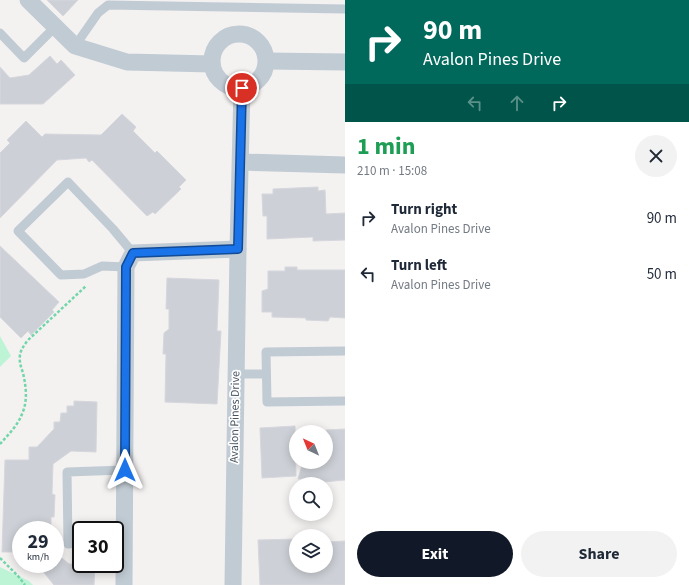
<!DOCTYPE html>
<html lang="en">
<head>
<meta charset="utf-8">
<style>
  :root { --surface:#fff; --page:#f2f2f3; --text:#1f2937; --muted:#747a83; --accent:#111827 }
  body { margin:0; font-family:"Source Sans 3",sans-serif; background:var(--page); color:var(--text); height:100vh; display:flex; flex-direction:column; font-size:15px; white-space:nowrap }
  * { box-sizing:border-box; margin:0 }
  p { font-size:13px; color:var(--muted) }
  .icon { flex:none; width:22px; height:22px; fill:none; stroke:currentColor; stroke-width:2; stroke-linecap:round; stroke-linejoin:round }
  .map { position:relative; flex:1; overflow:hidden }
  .details { display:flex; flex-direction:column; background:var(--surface); width:344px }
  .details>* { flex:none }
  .banner { background:#00695c; color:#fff; overflow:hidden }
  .needle { width:26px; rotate:317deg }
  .buttons { position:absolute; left:289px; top:425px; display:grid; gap:8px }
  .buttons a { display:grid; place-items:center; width:44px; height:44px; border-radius:50%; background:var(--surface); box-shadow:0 2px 10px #0003; font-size:20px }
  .speed { position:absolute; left:12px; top:521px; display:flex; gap:8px; font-size:20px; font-weight:700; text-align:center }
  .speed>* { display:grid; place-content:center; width:52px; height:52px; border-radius:50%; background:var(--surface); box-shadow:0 2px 10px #0003; line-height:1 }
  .speed small { font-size:10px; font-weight:400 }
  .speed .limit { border:2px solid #111; border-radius:6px; background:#fff; color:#111 }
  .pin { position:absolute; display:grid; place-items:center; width:34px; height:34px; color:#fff; margin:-17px; border:2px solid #fff; border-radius:50%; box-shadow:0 1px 4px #0007 }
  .me { position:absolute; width:44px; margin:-22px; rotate:0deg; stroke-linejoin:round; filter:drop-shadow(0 0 3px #0008) }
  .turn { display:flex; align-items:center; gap:14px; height:84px; padding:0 12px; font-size:18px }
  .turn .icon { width:52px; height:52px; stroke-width:2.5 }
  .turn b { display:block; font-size:28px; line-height:34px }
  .lanes { display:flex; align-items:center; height:38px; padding:0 12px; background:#0003; justify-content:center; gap:20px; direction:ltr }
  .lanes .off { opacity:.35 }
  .round { display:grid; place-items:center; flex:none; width:42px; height:42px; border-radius:21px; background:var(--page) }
  .overview { display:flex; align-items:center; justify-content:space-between; height:68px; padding:0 12px }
  h1 { font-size:24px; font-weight:700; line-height:30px; color:#1e9e55 }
  .primary-button { display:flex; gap:8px; margin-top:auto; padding:8px 12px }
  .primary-button a { flex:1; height:46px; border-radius:24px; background:var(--accent); color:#fff; font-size:16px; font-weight:700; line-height:46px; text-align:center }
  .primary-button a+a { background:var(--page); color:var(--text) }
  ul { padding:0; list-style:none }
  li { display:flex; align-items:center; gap:12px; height:56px; padding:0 12px }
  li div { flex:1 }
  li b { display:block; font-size:15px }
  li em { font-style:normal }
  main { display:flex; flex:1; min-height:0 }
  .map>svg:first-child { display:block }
</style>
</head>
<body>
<main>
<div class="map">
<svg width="345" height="585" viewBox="0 0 345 585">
  <rect width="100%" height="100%" fill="#f4f1f1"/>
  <g fill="#bdf4d5">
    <polygon points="0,336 11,356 0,367"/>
    <polygon points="0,567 29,581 33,585 0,585"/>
  </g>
  <g fill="#cdd0d6" stroke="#d5d7dd">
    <polygon points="47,0 78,0 63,16"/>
    <polygon points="50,56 57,64 61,60 75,75 43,104 0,104 0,67 10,78 29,75"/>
    <polygon points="122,114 136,127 133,131 155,153 157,151 186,180 179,187 181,189 155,214 153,212 147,216 92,160 89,162 86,158 57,160 0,218 0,153 10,143 7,140 26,121 42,137 45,134 101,135"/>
    <polygon points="318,187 318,191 325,190 326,214 345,213 345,240 313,241 313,237 267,239 267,216 263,216 262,194 273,194 273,189"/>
    <polygon points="0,246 59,302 52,310 54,312 31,335 28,331 21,338 0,317"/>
    <polygon points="285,267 297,267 297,270 345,270 345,318 330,317 328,321 306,320 306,318 272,317 272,312 262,312 262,291 268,289 268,271 285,271"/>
    <polygon points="167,278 219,280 217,331 221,331 217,404 165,402 166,354 163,354 164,333 169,329 169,309 166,309"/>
    <polygon points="74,401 97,402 96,452 71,451 53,464 52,494 55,495 54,517 51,517 51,527 34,527 34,530 21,530 21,552 2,552 5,460 29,460 29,447 37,447 54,429 54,422 60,422 61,413 67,413 67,406 74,406"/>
    <polygon points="295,426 296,476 262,478 260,428"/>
    <polygon points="345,429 345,480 313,483 313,479 298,479 303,462 326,462 326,430"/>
    <polygon points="296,539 296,566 326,566 326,542 345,541 345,585 260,585 258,540"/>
    <polygon points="55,552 69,564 95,564 94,585 54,585 37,564 55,564"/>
  </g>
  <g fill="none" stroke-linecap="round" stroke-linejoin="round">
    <g stroke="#71d6aa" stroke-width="2.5" stroke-dasharray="3 2" stroke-linecap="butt">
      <path d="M0,444c8,-9 18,-19 22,-30 6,-13 4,-28 1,-41 -2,-6 -4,-11 -3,-18 1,-6 4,-9 7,-14l59,-55"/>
      <polyline points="0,558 18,576 25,585"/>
    </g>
    <g stroke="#c1cbd4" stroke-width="9">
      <polyline points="0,33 24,58 55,27"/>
      <polyline points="75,46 98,13 108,5 345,9"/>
      <polyline points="126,267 102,266 84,274 61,275 18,231 68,182 113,229 133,253"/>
      <polyline points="345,351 266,352 267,402 345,401"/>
      <polyline points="236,374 266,374"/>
      <polyline points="81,543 68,544 67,472 125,470"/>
    </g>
    <g stroke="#c1cbd4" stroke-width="17">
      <polyline points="28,0 75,46 127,62 212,64"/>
      <circle cx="239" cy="61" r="27"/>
      <polyline points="267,61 345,62"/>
      <polyline points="241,162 345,165"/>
      <polyline points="124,585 126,267 133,253 238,249"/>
      <polyline points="233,585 238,249 242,88"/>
    </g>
  </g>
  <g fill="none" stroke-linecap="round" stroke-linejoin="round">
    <defs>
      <polyline id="route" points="125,470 126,267 133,253 238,249 242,88"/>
    </defs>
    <use href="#route" stroke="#114b97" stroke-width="10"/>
    <use href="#route" stroke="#1a73e8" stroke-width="7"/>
  </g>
  <g text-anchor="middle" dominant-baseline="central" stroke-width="3.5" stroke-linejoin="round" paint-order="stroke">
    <g font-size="12" fill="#475361" stroke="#fff">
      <text transform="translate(235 417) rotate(-89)">Avalon Pines Drive</text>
    </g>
  </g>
</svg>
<div class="buttons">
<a><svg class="needle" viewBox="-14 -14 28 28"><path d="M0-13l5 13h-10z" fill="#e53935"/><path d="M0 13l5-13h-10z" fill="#747a83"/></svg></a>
<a><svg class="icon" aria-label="search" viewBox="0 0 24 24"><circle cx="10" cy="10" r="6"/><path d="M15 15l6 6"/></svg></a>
<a><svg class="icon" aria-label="layers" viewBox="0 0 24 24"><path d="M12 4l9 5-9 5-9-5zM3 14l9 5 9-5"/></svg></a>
</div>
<div class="speed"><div>29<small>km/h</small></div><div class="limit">30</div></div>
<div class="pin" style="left:242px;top:88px;background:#d93025"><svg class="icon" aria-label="arrive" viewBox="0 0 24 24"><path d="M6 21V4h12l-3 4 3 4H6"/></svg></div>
<svg class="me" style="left:125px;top:470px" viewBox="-20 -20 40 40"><path d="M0-17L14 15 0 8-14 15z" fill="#1a73e8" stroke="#fff" stroke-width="4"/></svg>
</div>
<section class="details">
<div class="banner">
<div class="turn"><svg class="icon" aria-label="right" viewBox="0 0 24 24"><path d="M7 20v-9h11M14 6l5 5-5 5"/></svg><div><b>90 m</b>Avalon Pines Drive</div></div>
<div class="lanes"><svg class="icon off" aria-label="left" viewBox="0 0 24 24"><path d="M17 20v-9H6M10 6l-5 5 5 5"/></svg><svg class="icon off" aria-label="ahead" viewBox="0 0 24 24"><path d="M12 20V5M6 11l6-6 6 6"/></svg><svg class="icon" aria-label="right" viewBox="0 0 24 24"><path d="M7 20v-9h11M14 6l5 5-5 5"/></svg></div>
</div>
<div class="overview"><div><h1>1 min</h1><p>210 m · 15:08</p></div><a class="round"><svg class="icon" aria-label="close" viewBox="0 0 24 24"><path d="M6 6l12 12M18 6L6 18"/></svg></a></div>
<ul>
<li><svg class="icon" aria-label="right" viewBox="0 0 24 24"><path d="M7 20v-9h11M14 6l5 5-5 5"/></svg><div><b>Turn right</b><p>Avalon Pines Drive</p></div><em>90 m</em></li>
<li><svg class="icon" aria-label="left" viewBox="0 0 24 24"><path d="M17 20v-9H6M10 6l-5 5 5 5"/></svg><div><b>Turn left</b><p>Avalon Pines Drive</p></div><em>50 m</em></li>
</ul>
<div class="primary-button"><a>Exit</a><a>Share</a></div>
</section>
</main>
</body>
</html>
